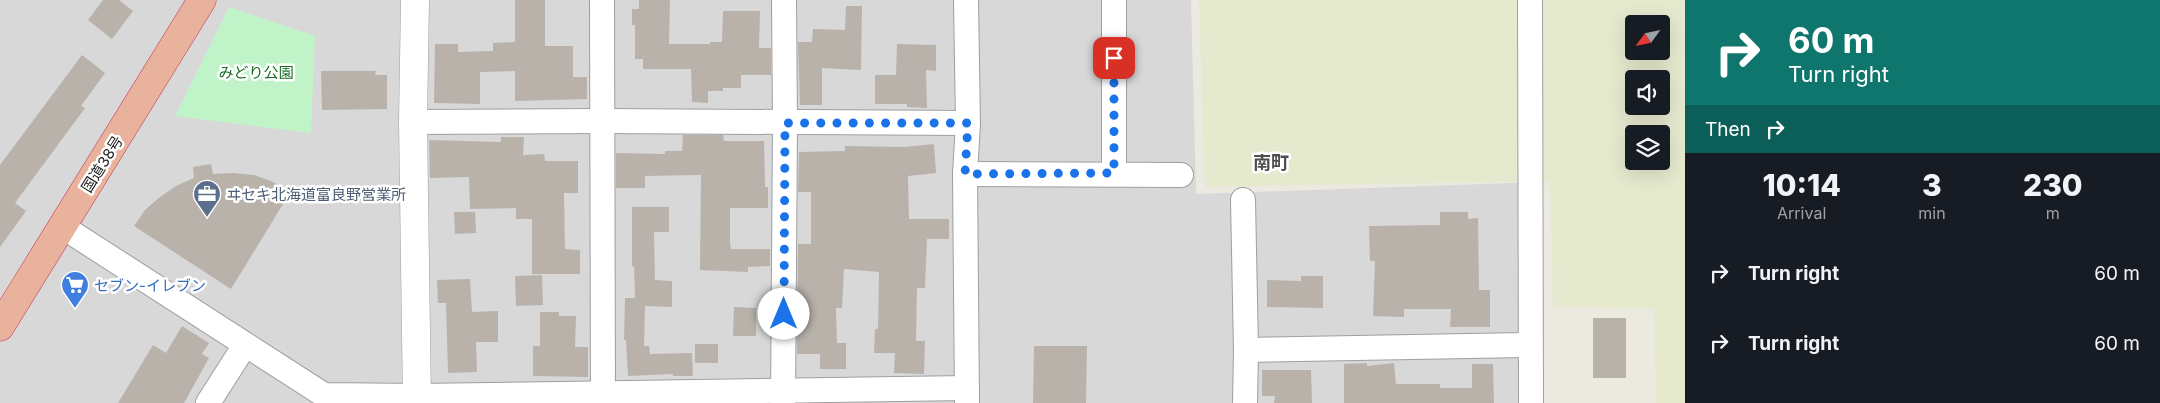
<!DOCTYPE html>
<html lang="en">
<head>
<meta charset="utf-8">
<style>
  :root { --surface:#171b24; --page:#242831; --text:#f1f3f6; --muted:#9ea1a6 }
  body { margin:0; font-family:Inter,"Noto Sans JP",sans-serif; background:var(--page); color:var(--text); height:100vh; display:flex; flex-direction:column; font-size:19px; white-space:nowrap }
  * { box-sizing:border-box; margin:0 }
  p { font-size:16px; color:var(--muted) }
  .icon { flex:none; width:28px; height:28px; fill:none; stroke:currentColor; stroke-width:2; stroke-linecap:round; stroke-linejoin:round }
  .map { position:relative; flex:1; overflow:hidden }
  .panel { display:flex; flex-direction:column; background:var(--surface); width:475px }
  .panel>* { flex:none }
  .guide { background:#0f766e; color:#fff; overflow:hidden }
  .needle { width:32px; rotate:237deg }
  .buttons { position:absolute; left:1625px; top:15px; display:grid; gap:10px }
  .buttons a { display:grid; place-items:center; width:45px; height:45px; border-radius:5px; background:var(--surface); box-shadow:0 5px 20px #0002; font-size:25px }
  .pin { position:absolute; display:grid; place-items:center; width:42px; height:42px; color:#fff; margin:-21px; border-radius:10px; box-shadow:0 2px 8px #0006 }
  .me { position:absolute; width:55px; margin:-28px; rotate:0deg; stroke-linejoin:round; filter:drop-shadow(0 0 4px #0008) }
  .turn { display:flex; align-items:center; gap:18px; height:105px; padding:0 20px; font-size:22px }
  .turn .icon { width:65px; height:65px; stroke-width:2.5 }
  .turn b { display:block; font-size:35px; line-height:42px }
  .then { display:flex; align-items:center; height:48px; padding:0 20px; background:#0003; gap:10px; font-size:19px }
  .eta { display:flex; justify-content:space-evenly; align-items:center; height:85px; text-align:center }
  .eta b { font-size:30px; font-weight:800; line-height:35px }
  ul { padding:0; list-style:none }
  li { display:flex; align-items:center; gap:15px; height:70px; padding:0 20px }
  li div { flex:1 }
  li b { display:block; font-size:19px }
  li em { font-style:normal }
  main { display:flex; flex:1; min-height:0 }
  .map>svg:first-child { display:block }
</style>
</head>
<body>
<main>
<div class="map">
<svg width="1685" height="403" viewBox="0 0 1685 403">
  <rect width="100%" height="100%" fill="#ece9e1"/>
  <polygon fill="#d9d8d8" points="0,0 1191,0 1196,194 1540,182 1543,403 0,403"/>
  <path fill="#e5e9ce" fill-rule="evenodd" d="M1199,0h486v403h-29l-2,-94 -101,-2 -3,-126 -345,6zM1634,24h27v27h-27zM1634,79h27v27h-27zM1634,134h27v27h-27z"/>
  <polygon fill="#c1f3c8" points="229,7 315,36 311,133 175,116"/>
  <g fill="#b8b2ab">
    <polygon points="103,0 119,0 133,11 112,39 88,20"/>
    <polygon points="515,0 545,0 545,46 573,46 573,77 587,77 587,99 515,101 515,71 480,72 480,104 434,103 435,44 458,44 458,52 493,51 493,43 515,42"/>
    <polygon points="639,0 670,0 669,44 710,44 710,42 722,42 723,11 760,11 759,48 771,48 771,75 741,75 741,88 723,88 723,91 708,91 708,103 692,102 691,69 643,69 643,59 635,59 635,25 632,25 632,9 639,9"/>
    <polygon points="846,6 862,6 861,70 822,68 822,105 800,105 798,42 812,42 813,29 845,30"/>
    <polygon points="897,44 936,45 936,71 926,70 927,108 907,107 907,104 875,104 875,75 896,75"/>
    <polygon points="82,55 105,73 81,106 85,108 15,203 26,211 0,247 0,165"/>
    <polygon points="321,71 376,71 375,75 387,75 387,109 322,110"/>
    <polygon points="683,135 723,135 724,141 764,141 765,187 768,187 768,208 730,208 730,243 731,249 770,249 770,266 748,267 748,272 700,270 701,175 645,176 645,188 616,188 616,153 665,154 665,151 682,151"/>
    <polygon points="501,137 524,137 523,155 544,154 545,161 578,161 578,193 564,193 565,249 580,250 580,274 532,274 532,219 516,219 516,208 470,209 469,177 430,178 429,140 501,142"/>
    <polygon points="934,144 936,173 908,176 909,219 949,219 949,239 927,239 925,288 917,288 916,341 925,341 924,374 894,373 895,353 874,353 875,329 878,329 879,272 844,269 842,308 836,308 837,343 846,343 846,369 820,369 820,354 797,354 798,244 811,244 811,192 798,192 799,152 845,151 845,146 904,147"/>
    <polygon points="211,164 213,174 233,173 254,175 273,182 291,191 231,289 134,226 145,210 160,197 176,186 194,178 193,167"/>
    <polygon points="632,207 669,207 669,232 654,232 655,280 672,281 672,307 645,306 644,346 649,346 650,354 692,353 693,376 673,376 673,374 628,376 626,340 624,340 625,298 635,298 634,267 632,266"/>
    <polygon points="454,212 475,212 476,233 455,234"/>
    <polygon points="1440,212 1468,212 1468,219 1478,218 1479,290 1490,290 1490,327 1450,327 1451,309 1404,309 1404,317 1373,316 1375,261 1370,261 1369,226 1440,225"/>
    <polygon points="542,275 543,305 516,306 515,276"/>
    <polygon points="1301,276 1323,276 1323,308 1267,307 1267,280 1301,281"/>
    <polygon points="470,279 472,312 498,311 498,342 476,342 477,372 448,373 446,303 438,303 437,280"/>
    <polygon points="734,307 756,308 756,336 733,336"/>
    <polygon points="540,312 559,312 559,316 576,316 575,347 588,347 588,377 533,376 533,346 540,346"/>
    <rect x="1593" y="318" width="33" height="60"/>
    <polygon points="182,326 209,343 202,354 209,358 184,403 118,403 153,345 166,353"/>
    <rect x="695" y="344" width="23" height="19"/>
    <polygon points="1034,346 1087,346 1086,403 1033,403"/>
    <polygon points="1367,363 1367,366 1394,363 1396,384 1440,384 1440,388 1472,388 1472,364 1493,364 1494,403 1344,403 1344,364"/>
    <polygon points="1262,370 1311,370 1312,403 1274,403 1275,396 1262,396"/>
  </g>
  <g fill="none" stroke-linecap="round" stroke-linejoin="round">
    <defs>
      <g id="minor">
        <polyline points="602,0 603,403"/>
        <polyline points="966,0 968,123 965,174 967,403"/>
        <polyline points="1530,0 1531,403"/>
        <polyline points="413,122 602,121 968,123"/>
        <polyline points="1114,173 1114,0"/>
        <polyline points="965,174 1181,175"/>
        <polyline points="1243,200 1246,350 1245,403"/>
        <polyline points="63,227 324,395 417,396 967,388"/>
        <polyline points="1246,350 1530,345"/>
        <polyline points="208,403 245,345"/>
        <polyline points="783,403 785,123 784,0"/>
      </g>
      <polyline id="tertiary" points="415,0 413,122 417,403"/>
      <polyline id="trunk" points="0,327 202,0"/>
    </defs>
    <use href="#minor" stroke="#9f9f9f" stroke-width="26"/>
    <use href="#tertiary" stroke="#9f9f9f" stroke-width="29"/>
    <use href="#trunk" stroke="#c4345b" stroke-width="29"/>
    <use href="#minor" stroke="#fff" stroke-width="24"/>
    <use href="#tertiary" stroke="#fff" stroke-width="28"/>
    <use href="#trunk" stroke="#e8b29c" stroke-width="28"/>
  </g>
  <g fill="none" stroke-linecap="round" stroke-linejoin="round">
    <polyline stroke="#1a73e8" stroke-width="9" stroke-dasharray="0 16.2" points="784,314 785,123 968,123 965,174 1114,173 1114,58"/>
  </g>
  <defs>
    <symbol id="office-pin" viewBox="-11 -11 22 30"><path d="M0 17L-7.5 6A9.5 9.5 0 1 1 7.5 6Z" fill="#5c6f8a" stroke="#fff"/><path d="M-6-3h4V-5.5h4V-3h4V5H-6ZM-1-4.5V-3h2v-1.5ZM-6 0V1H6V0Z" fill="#fff"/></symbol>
    <symbol id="supermarket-pin" viewBox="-11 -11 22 30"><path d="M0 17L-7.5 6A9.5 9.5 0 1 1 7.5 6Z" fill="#3f7fe0" stroke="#fff"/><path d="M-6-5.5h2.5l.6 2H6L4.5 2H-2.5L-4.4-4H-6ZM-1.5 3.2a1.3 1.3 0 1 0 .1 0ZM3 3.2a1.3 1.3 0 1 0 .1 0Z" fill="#fff"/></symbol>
  </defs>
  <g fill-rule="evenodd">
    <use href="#office-pin" x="191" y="178" width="32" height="43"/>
    <use href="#supermarket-pin" x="59" y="269" width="32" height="43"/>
  </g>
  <g text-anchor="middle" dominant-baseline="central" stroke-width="5" stroke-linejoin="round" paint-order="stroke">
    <g font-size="15" fill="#156d23" stroke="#fff">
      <text x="256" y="72">みどり公園</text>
    </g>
    <g font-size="15" fill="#1b1b1b" stroke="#fff">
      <text transform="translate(102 164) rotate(-58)">国道38号</text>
    </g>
    <g font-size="15" fill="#4e5e75" stroke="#fff" text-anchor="start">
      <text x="226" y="194">ヰセキ北海道富良野営業所</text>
    </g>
    <g font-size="15" fill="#366cbe" stroke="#fff" text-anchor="start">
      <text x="94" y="285">セブン-イレブン</text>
    </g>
    <g font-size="18" font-weight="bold" fill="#4e4e4e" stroke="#fff">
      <text x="1271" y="162">南町</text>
    </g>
  </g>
</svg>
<div class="buttons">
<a><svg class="needle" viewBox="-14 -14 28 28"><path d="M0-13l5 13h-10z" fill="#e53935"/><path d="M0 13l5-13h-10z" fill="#9ea1a6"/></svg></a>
<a><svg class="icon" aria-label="sound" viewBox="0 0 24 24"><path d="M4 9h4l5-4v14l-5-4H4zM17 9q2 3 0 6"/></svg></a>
<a><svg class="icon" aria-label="layers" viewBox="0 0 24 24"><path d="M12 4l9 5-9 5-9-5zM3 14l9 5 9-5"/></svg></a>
</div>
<div class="pin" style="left:1114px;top:58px;background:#d93025"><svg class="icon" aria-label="arrive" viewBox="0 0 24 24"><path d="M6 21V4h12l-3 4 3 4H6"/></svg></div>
<svg class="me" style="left:784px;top:314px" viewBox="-20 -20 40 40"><circle r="19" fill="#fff"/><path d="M0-13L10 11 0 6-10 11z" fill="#1a73e8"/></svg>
</div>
<section class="panel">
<div class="guide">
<div class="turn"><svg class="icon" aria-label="right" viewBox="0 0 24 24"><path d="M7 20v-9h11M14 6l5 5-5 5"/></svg><div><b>60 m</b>Turn right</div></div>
<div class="then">Then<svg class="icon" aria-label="right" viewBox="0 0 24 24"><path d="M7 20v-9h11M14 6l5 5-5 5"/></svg></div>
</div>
<div class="eta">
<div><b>10:14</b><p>Arrival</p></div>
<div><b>3</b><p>min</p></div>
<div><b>230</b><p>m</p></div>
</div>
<ul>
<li><svg class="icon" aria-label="right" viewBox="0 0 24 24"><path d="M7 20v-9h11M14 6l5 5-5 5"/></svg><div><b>Turn right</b></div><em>60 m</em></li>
<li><svg class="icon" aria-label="right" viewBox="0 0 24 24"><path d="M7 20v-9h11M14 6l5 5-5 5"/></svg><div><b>Turn right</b></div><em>60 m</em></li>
</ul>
</section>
</main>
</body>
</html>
